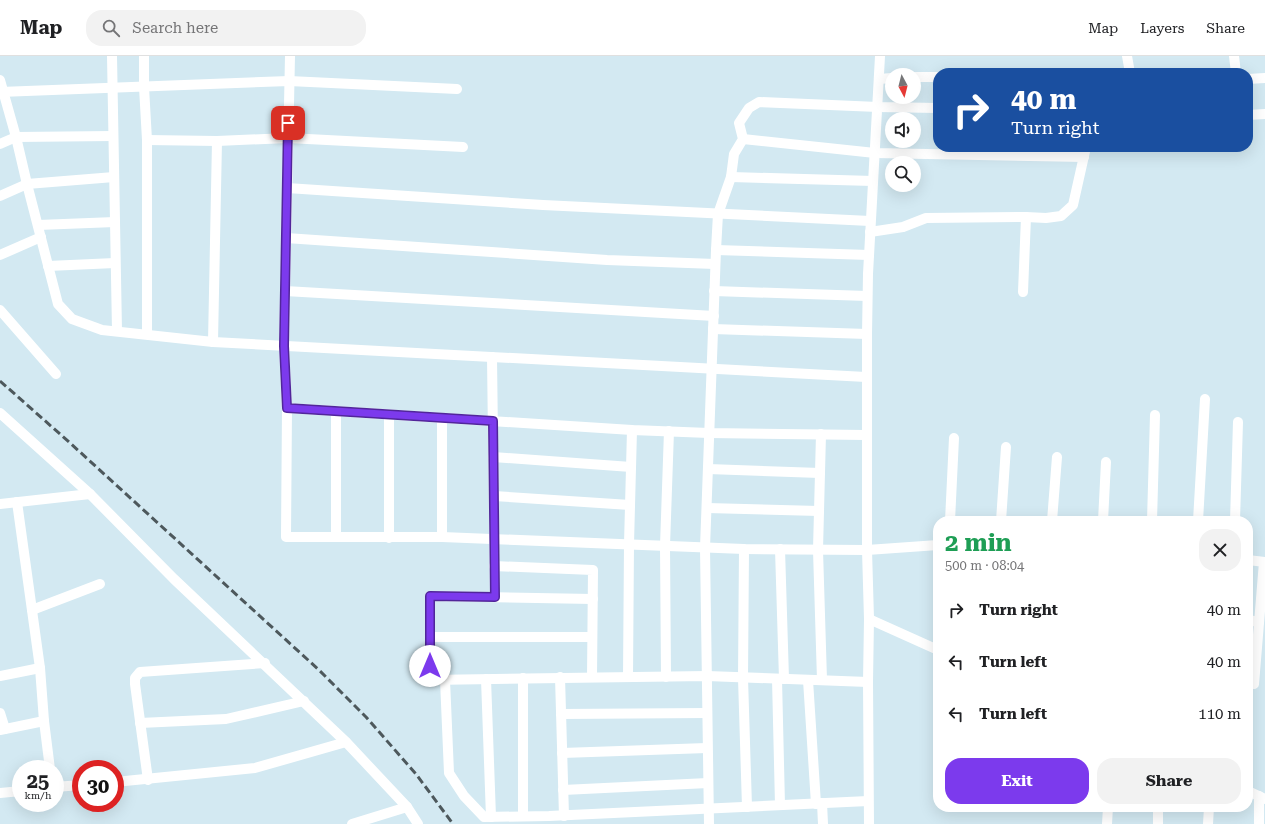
<!DOCTYPE html>
<html lang="en">
<head>
<meta charset="utf-8">
<style>
  :root { --surface:#fff; --page:#f2f2f2; --text:#202124; --muted:#757577; --line:#e0e0e0; --accent:#7c3aed }
  body { margin:0; font-family:"Roboto Serif",serif; background:var(--page); color:var(--text); height:100vh; display:flex; flex-direction:column; font-size:15px; white-space:nowrap }
  * { box-sizing:border-box; margin:0 }
  p { font-size:13px; color:var(--muted) }
  .icon { flex:none; width:22px; height:22px; fill:none; stroke:currentColor; stroke-width:2; stroke-linecap:round; stroke-linejoin:round }
  .map { position:relative; flex:1; overflow:hidden }
  .panel { position:absolute; left:933px; top:460px; width:320px; height:296px; display:flex; flex-direction:column; background:var(--surface); border-radius:16px; box-shadow:0 4px 16px #0002 }
  .panel>* { flex:none }
  .hud { position:absolute; left:933px; top:12px; width:320px; height:84px; border-radius:16px; box-shadow:0 4px 16px #0002; background:#1a4fa0; color:#fff; overflow:hidden }
  .needle { width:26px; rotate:173deg }
  .buttons { position:absolute; left:885px; top:12px; display:grid; gap:8px }
  .buttons a { display:grid; place-items:center; width:36px; height:36px; border-radius:50%; background:var(--surface); box-shadow:0 4px 16px #0002; font-size:20px }
  .speed { position:absolute; left:12px; top:704px; display:flex; gap:8px; font-size:20px; font-weight:700; text-align:center }
  .speed>* { display:grid; place-content:center; width:52px; height:52px; border-radius:50%; background:var(--surface); box-shadow:0 4px 16px #0002; line-height:1 }
  .speed small { font-size:10px; font-weight:400 }
  .speed .limit { border:6px solid #d22; background:#fff; color:#111 }
  .pin { position:absolute; display:grid; place-items:center; width:34px; height:34px; color:#fff; margin:-17px; border-radius:8px; box-shadow:0 2px 6px #0006 }
  .me { position:absolute; width:44px; margin:-22px; rotate:0deg; stroke-linejoin:round; filter:drop-shadow(0 0 3px #0008) }
  .turn { display:flex; align-items:center; gap:14px; height:84px; padding:0 12px; font-size:18px }
  .turn .icon { width:52px; height:52px; stroke-width:2.5 }
  .turn b { display:block; font-size:28px; line-height:34px }
  .round { display:grid; place-items:center; flex:none; width:42px; height:42px; border-radius:16px; background:var(--page) }
  .head { display:flex; align-items:center; justify-content:space-between; height:68px; padding:0 12px }
  h1 { font-size:24px; font-weight:700; line-height:30px; color:#1e9e55 }
  .action { display:flex; gap:8px; margin-top:auto; padding:8px 12px }
  .action a { flex:1; height:46px; border-radius:16px; background:var(--accent); color:#fff; font-size:16px; font-weight:700; line-height:46px; text-align:center }
  .action a+a { background:var(--page); color:var(--text) }
  ul { padding:0; list-style:none }
  li { display:flex; align-items:center; gap:12px; height:52px; padding:0 12px }
  li div { flex:1 }
  li b { display:block; font-size:15px }
  li em { font-style:normal }
  header { display:flex; align-items:center; gap:24px; box-sizing:border-box; height:56px; padding:0 20px; background:var(--surface); border-bottom:1px solid var(--line) }
  header strong { font-size:19px }
  nav { display:flex; gap:22px; margin-inline-start:auto; font-size:14px }
  .search { width:280px; height:36px; background:var(--page); display:flex; align-items:center; gap:10px; box-sizing:border-box; padding:0 14px; border-radius:16px; color:var(--muted); font-size:15px }
  .map>svg:first-child { display:block }
</style>
</head>
<body>
<header>
<strong>Map</strong>
<div class="search"><svg class="icon" aria-label="search" viewBox="0 0 24 24"><circle cx="10" cy="10" r="6"/><path d="M15 15l6 6"/></svg>Search here</div>
<nav><a>Map</a><a>Layers</a><a>Share</a></nav>
</header>
<div class="map">
<svg width="1265" height="768" viewBox="0 0 1265 768">
  <rect width="100%" height="100%" fill="#d3e9f2"/>
  <g fill="none" stroke-linecap="round" stroke-linejoin="round">
    <g stroke="#fff" stroke-width="10">
      <polyline points="112,0 117,275"/>
      <polyline points="144,0 144,31 147,84 147,278"/>
      <polyline points="290,0 284,290 287,352 286,481 442,481 744,493 867,494 938,489"/>
      <polyline points="1127,0 1130,17"/>
      <polyline points="1234,0 1236,17"/>
      <polyline points="914,21 938,21"/>
      <polyline points="879,23 892,22"/>
      <polyline points="1248,23 1265,22"/>
      <polyline points="0,24 16,81 27,128 58,248 72,263 102,274 213,286 866,321"/>
      <polyline points="0,36 289,25 457,33"/>
      <polyline points="1248,59 1265,58"/>
      <polyline points="743,83 875,97 1084,101"/>
      <polyline points="147,84 217,85 288,82 463,91"/>
      <polyline points="0,88 16,81 113,80"/>
      <polyline points="731,121 873,125"/>
      <polyline points="287,132 543,149 870,165"/>
      <polyline points="0,140 27,128 114,121"/>
      <polyline points="38,169 115,166"/>
      <polyline points="870,176 903,171 926,162 1026,161 1046,162 1061,160 1073,149 1086,91"/>
      <polyline points="286,182 607,204 715,208"/>
      <polyline points="716,194 869,199"/>
      <polyline points="0,199 41,181"/>
      <polyline points="48,210 115,207"/>
      <polyline points="285,235 714,260"/>
      <polyline points="714,235 867,240"/>
      <polyline points="1023,236 1026,161"/>
      <polyline points="0,254 56,318"/>
      <polyline points="713,273 867,278"/>
      <polyline points="213,286 217,85"/>
      <polyline points="492,301 495,541"/>
      <polyline points="287,352 632,374 709,377 866,379"/>
      <polyline points="0,357 90,438 174,523 346,686 407,751 418,768"/>
      <polyline points="389,359 389,482"/>
      <polyline points="442,362 442,481"/>
      <polyline points="821,378 818,494 822,624"/>
      <polyline points="493,401 631,411"/>
      <polyline points="708,413 820,417"/>
      <polyline points="494,440 630,449"/>
      <polyline points="17,446 40,612 44,665 50,713"/>
      <polyline points="0,448 90,438"/>
      <polyline points="707,452 819,455"/>
      <polyline points="950,465 954,382"/>
      <polyline points="1001,465 1006,391"/>
      <polyline points="1052,465 1057,401"/>
      <polyline points="1103,465 1106,406"/>
      <polyline points="1152,465 1155,359"/>
      <polyline points="1198,465 1205,343"/>
      <polyline points="1235,465 1238,366"/>
      <polyline points="336,481 336,356"/>
      <polyline points="744,493 743,622 747,751"/>
      <polyline points="780,493 784,623"/>
      <polyline points="1248,504 1265,506"/>
      <polyline points="494,510 593,514 592,621"/>
      <polyline points="593,543 430,540 430,624 707,620 868,626"/>
      <polyline points="32,554 100,528"/>
      <polyline points="869,563 938,594"/>
      <polyline points="1248,564 1259,566"/>
      <polyline points="430,581 592,581"/>
      <polyline points="0,620 40,612"/>
      <polyline points="560,621 564,760"/>
      <polyline points="628,621 629,488 632,374"/>
      <polyline points="666,621 665,490 669,375"/>
      <polyline points="523,622 523,760"/>
      <polyline points="486,623 491,761"/>
      <polyline points="777,623 780,749"/>
      <polyline points="445,624 449,717 464,740 484,761 549,760 868,745"/>
      <polyline points="808,624 816,748"/>
      <polyline points="1254,628 1264,506"/>
      <polyline points="0,657 5,673"/>
      <polyline points="561,658 707,657"/>
      <polyline points="140,667 226,663 304,645"/>
      <polyline points="0,674 44,665"/>
      <polyline points="562,697 707,692"/>
      <polyline points="148,724 135,628 135,622 140,616 265,607"/>
      <polyline points="115,726 255,712 346,686"/>
      <polyline points="55,731 81,729"/>
      <polyline points="563,734 708,727"/>
      <polyline points="1248,735 1265,743"/>
      <polyline points="0,737 21,735"/>
      <polyline points="822,747 823,768"/>
      <polyline points="352,768 407,751"/>
      <polyline points="709,768 705,492 716,194 718,158 731,121 734,98 743,83 739,67 749,52 759,46 878,51 938,52"/>
      <polyline points="869,768 868,626 869,563 867,494 867,278 868,218 880,0"/>
      <polyline points="1107,768 1108,751"/>
      <polyline points="1158,768 1158,751"/>
      <polyline points="1208,768 1209,751"/>
      <polyline points="1259,768 1259,740"/>
    </g>
    <polyline stroke="#4d585c" stroke-width="3" stroke-dasharray="8 4" stroke-linecap="butt" points="0,325 69,386 319,614 366,661 416,718 453,768"/>
  </g>
  <g fill="none" stroke-linecap="round" stroke-linejoin="round">
    <defs>
      <polyline id="route" points="288,67 284,290 287,352 493,365 495,541 430,540 430,610"/>
    </defs>
    <use href="#route" stroke="#51269a" stroke-width="10"/>
    <use href="#route" stroke="#7c3aed" stroke-width="7"/>
  </g>
</svg>
<div class="buttons">
<a><svg class="needle" viewBox="-14 -14 28 28"><path d="M0-13l5 13h-10z" fill="#e53935"/><path d="M0 13l5-13h-10z" fill="#757577"/></svg></a>
<a><svg class="icon" aria-label="sound" viewBox="0 0 24 24"><path d="M4 9h4l5-4v14l-5-4H4zM17 9q2 3 0 6"/></svg></a>
<a><svg class="icon" aria-label="search" viewBox="0 0 24 24"><circle cx="10" cy="10" r="6"/><path d="M15 15l6 6"/></svg></a>
</div>
<div class="speed"><div>25<small>km/h</small></div><div class="limit">30</div></div>
<div class="pin" style="left:288px;top:67px;background:#d93025"><svg class="icon" aria-label="arrive" viewBox="0 0 24 24"><path d="M6 21V4h12l-3 4 3 4H6"/></svg></div>
<svg class="me" style="left:430px;top:610px" viewBox="-20 -20 40 40"><circle r="19" fill="#fff"/><path d="M0-13L10 11 0 6-10 11z" fill="#7c3aed"/></svg>
<div class="hud">
<div class="turn"><svg class="icon" aria-label="right" viewBox="0 0 24 24"><path d="M7 20v-9h11M14 6l5 5-5 5"/></svg><div><b>40 m</b>Turn right</div></div>
</div>
<section class="panel">
<div class="head"><div><h1>2 min</h1><p>500 m · 08:04</p></div><a class="round"><svg class="icon" aria-label="close" viewBox="0 0 24 24"><path d="M6 6l12 12M18 6L6 18"/></svg></a></div>
<ul>
<li><svg class="icon" aria-label="right" viewBox="0 0 24 24"><path d="M7 20v-9h11M14 6l5 5-5 5"/></svg><div><b>Turn right</b></div><em>40 m</em></li>
<li><svg class="icon" aria-label="left" viewBox="0 0 24 24"><path d="M17 20v-9H6M10 6l-5 5 5 5"/></svg><div><b>Turn left</b></div><em>40 m</em></li>
<li><svg class="icon" aria-label="left" viewBox="0 0 24 24"><path d="M17 20v-9H6M10 6l-5 5 5 5"/></svg><div><b>Turn left</b></div><em>110 m</em></li>
</ul>
<div class="action"><a>Exit</a><a>Share</a></div>
</section>
</div>
</body>
</html>
